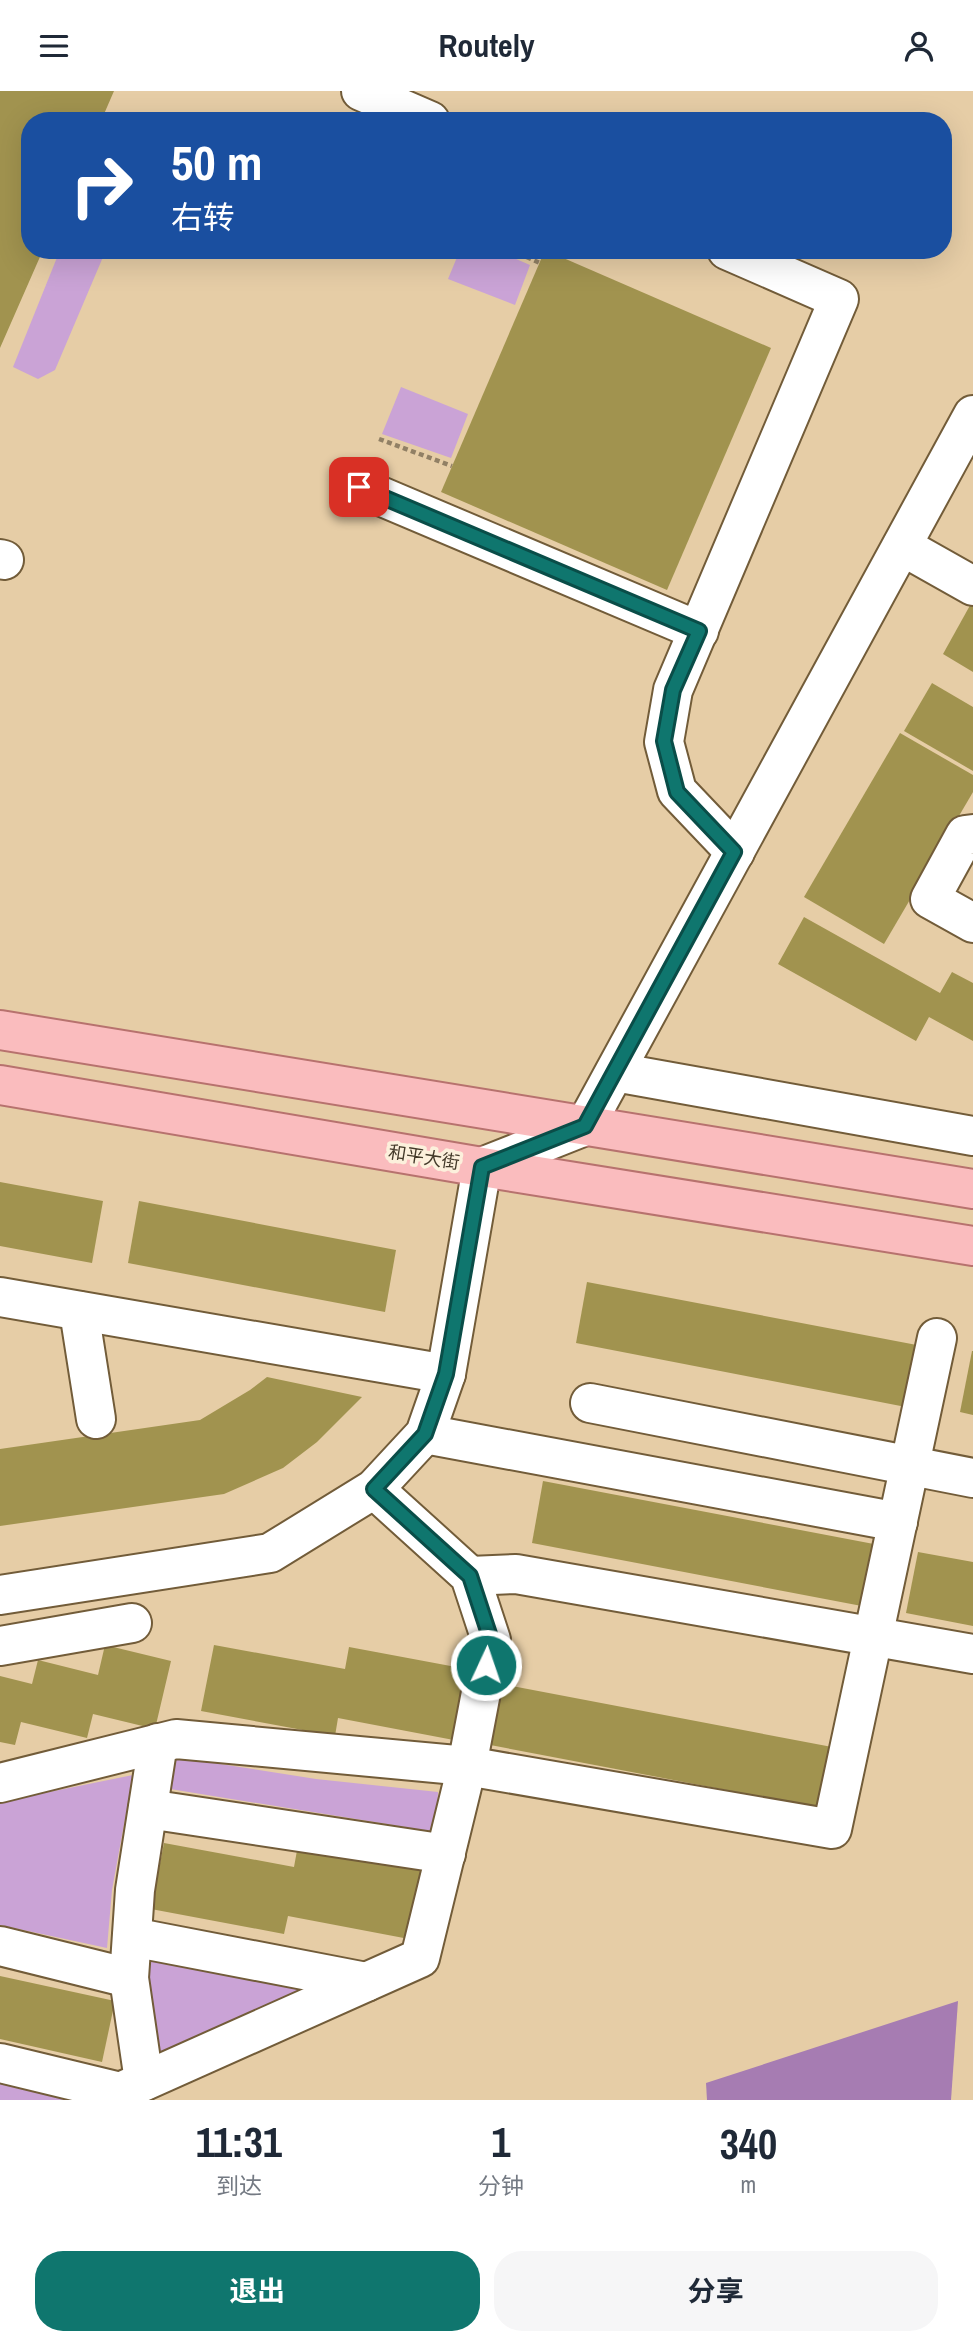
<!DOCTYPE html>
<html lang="zh">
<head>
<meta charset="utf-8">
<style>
  :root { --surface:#fff; --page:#f6f6f7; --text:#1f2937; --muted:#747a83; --accent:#0f766e }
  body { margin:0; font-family:"Archivo Narrow","Noto Sans SC",sans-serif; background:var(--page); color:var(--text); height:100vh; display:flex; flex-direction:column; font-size:26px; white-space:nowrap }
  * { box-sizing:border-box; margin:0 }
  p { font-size:23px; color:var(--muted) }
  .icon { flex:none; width:38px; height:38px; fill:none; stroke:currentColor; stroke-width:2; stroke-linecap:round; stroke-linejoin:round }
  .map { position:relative; height:2009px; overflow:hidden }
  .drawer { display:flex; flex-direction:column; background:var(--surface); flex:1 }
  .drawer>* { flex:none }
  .hud { position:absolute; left:21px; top:21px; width:931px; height:147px; border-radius:28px; box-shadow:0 7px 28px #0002; background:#1a4fa0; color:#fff; overflow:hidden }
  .pin { position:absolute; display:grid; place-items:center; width:60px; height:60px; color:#fff; margin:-30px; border-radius:14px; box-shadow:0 4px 10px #0006 }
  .me { position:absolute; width:77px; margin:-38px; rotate:3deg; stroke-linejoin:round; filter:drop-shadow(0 0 5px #0008) }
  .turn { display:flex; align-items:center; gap:24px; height:147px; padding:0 35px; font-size:32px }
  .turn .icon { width:91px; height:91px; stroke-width:2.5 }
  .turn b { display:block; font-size:49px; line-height:60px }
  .eta { display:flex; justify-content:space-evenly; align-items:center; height:119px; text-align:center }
  .eta b { font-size:42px; font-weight:700; line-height:49px }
  .cta { display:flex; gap:14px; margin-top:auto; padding:14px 35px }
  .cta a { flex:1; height:80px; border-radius:28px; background:var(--accent); color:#fff; font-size:28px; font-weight:700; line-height:80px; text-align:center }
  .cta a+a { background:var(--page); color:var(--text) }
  header { display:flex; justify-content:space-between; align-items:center; height:91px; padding:0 35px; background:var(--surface); font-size:32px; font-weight:700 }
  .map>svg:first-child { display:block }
</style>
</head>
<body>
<header><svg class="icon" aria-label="menu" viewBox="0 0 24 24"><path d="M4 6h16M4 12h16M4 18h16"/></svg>Routely<svg class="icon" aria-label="person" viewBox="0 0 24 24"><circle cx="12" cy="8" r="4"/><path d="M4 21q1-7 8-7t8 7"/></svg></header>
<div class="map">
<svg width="973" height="2009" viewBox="0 0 973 2009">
  <rect width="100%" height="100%" fill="#e6cda6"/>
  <g fill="#caa3d6">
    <polygon points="60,159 106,159 55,279 38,288 13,276"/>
    <polygon points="460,159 495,159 530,174 515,214 448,188"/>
    <polygon points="401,296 468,323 451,367 382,343"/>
    <polygon points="169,1665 316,1688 438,1701 436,1741 164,1697"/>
    <polygon points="133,1684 112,1799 107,1857 0,1834 0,1711"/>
    <polygon points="143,1867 302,1897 152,1971"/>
    <polygon points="0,1991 76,2009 0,2009"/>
  </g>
  <polygon fill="#a67cb2" points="958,1910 951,2009 707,2009 706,1992"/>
  <g fill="#a1934f">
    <polygon points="0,0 114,0 101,30 30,30 30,159 43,159 0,257"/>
    <polygon points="545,159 771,257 667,499 441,401"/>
    <polygon points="973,509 973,581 943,563"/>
    <polygon points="932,592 973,616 973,680 904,640"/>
    <polygon points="900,642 973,684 973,701 884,853 804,806"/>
    <polygon points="804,826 940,902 952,881 973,892 973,950 929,926 916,950 778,873"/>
    <polygon points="0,1091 103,1110 92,1172 0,1155"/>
    <polygon points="139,1110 396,1159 385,1221 128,1172"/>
    <polygon points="587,1191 922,1255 911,1317 576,1252"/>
    <polygon points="972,1260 973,1260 973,1324 960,1321"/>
    <polygon points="267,1286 362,1306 317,1351 283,1377 224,1403 0,1435 0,1358 200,1329 250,1299"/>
    <polygon points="543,1390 879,1454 867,1516 532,1452"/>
    <polygon points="918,1461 973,1471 973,1535 906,1522"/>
    <polygon points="105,1554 171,1570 155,1638 93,1623 87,1647 21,1631 15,1654 0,1651 0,1585 32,1593 38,1569 98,1584"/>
    <polygon points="214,1554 345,1578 349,1556 472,1579 459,1650 338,1627 335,1645 201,1620"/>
    <polygon points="496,1592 832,1656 820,1717 485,1653"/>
    <polygon points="164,1752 294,1776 298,1754 422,1777 409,1848 288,1825 284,1843 151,1818"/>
    <polygon points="0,1885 115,1910 102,1971 0,1948"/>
  </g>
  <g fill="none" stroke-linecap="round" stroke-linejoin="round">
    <defs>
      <g id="minor">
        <polyline points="361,0 430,30"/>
        <polyline points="727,159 839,208 673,599 664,651 677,700 735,761"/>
        <polyline points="359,396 699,540"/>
        <polyline points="902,455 973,495"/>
        <polyline points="0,468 4,469"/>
        <polyline points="973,743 965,744 930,808 973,832"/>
        <polyline points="615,981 973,1045"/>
        <polyline points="0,1206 446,1283"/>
        <polyline points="79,1220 96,1328"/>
        <polyline points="590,1312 973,1387"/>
        <polyline points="425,1343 898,1431"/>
        <polyline points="470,1485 516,1483 973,1563"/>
        <polyline points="0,1504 270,1462 374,1398 425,1343 446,1283 482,1076 585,1035 973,324"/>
        <polyline points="0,1555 132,1532"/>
        <polyline points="0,1692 176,1648 467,1675 832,1738 937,1247"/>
        <polyline points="148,1718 446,1763"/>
        <polyline points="132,1846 366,1891"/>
        <polyline points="0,1855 129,1887"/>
        <polyline points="0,1972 120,2001"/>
        <polyline points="144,1990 129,1887 135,1799 158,1652"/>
        <polyline points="108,2009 120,2001 420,1867 467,1675 491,1549 470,1485 374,1398"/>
      </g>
      <g id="major">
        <polyline points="0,939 973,1098"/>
        <polyline points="0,994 482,1076 973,1155"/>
      </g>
    </defs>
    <use href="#minor" stroke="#725c39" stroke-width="42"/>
    <use href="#major" stroke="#b7726e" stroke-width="42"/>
    <g stroke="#918065" stroke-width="4.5" stroke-dasharray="5 3.5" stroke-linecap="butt">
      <polyline points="511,159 540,172"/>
      <polyline points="379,348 452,375"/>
    </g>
    <use href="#minor" stroke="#fff" stroke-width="38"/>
    <use href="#major" stroke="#fabcbe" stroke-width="38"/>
  </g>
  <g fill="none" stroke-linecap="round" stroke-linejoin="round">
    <defs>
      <polyline id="route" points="359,396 699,540 673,599 664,650 677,701 734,761 585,1035 482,1076 446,1283 425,1343 374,1398 470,1485 491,1549 486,1574"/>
    </defs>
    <use href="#route" stroke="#0a4d48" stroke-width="18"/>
    <use href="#route" stroke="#0f766e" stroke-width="12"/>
  </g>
  <g text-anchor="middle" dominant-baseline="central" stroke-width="7" stroke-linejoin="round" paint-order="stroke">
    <g font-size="18" fill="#433929" stroke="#fcf0dc">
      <text transform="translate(424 1066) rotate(9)">和平大街</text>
    </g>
  </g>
</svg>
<div class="pin" style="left:359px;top:396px;background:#d93025"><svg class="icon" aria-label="arrive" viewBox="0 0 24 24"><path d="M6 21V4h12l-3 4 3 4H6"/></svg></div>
<svg class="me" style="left:486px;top:1574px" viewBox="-20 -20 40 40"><circle r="17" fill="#0f766e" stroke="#fff" stroke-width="3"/><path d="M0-11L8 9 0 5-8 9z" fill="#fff"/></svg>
<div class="hud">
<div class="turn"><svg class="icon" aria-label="right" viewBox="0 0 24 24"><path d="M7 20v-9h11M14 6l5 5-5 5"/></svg><div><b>50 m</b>右转</div></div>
</div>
</div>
<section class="drawer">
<div class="eta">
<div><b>11:31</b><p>到达</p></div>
<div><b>1</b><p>分钟</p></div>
<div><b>340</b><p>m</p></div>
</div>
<div class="cta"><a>退出</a><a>分享</a></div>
</section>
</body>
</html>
